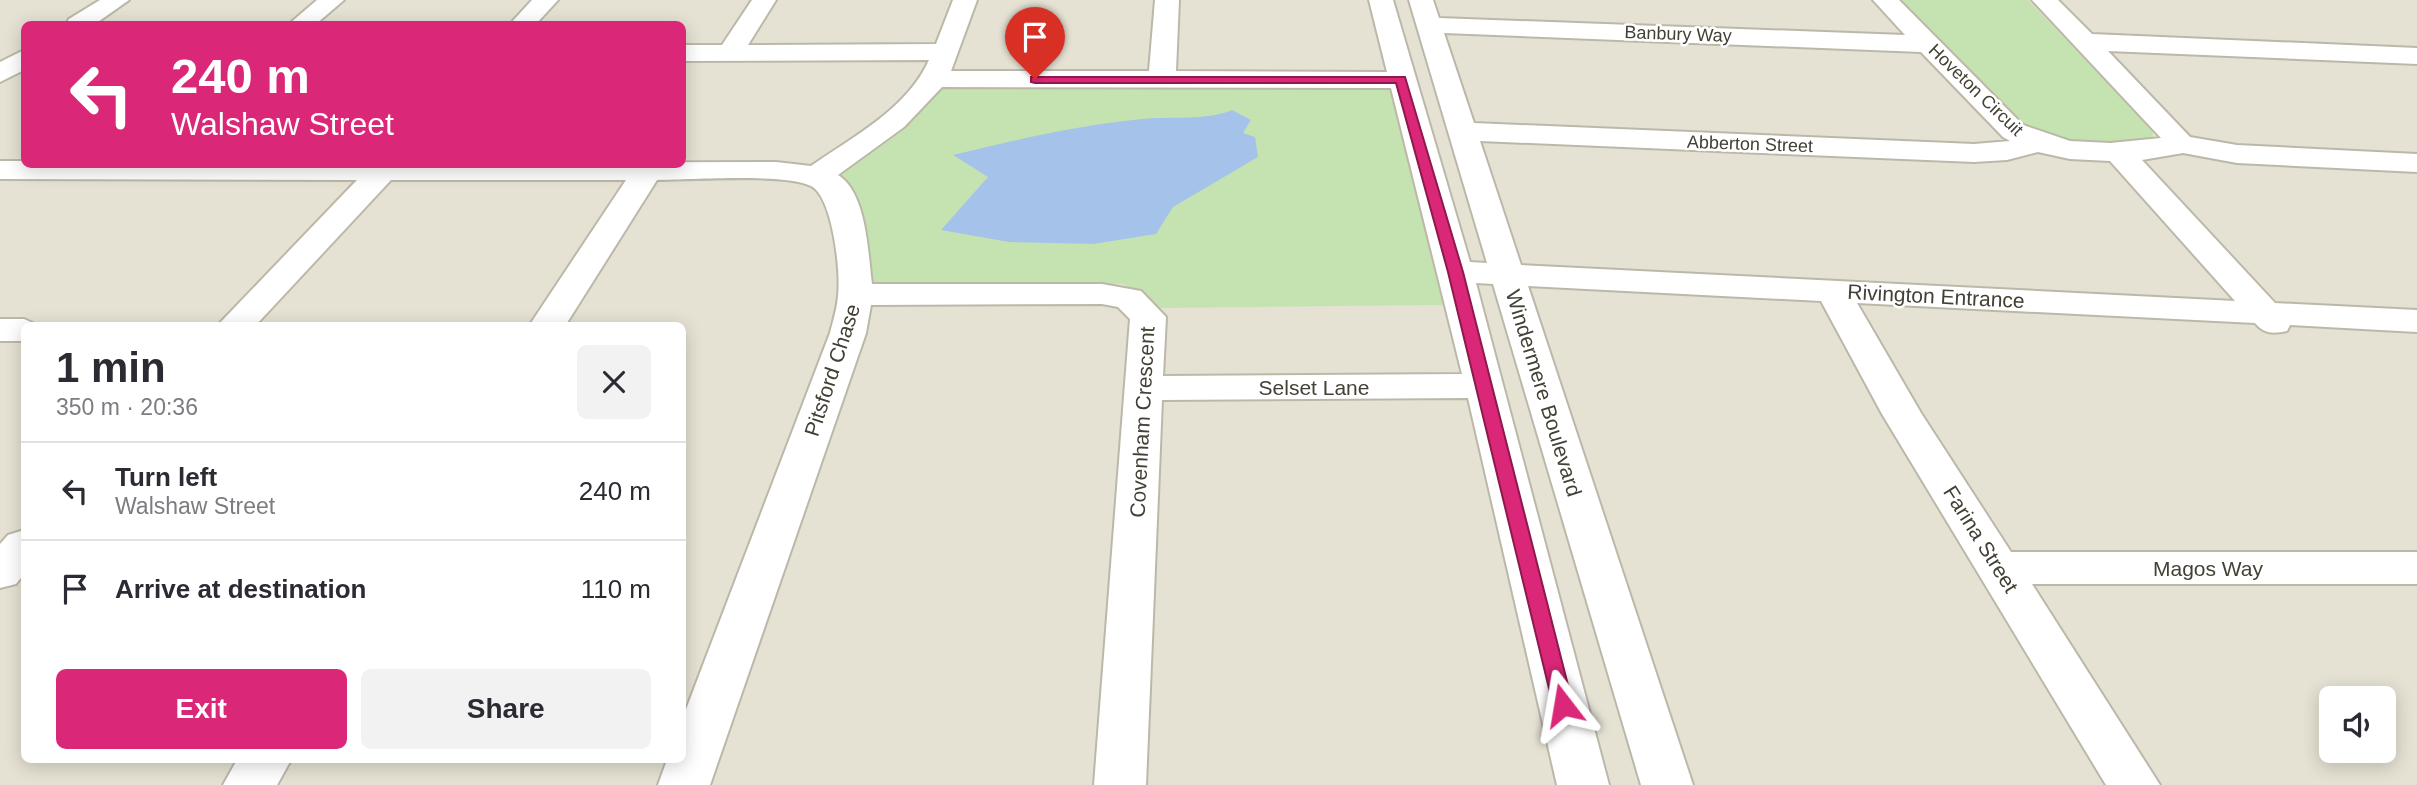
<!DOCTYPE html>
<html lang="en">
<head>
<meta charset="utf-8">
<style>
  :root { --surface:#fff; --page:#f2f2f3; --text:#2b2b33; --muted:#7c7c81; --line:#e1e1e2; --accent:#db2777 }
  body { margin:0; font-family:Helvetica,sans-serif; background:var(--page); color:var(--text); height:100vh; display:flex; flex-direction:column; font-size:26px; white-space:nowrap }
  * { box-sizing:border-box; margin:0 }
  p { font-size:23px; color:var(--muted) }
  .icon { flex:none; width:38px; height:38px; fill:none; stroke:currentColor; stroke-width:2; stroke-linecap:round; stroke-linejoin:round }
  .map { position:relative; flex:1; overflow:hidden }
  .sheet { position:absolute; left:21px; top:322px; width:665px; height:441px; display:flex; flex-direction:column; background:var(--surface); border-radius:10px; box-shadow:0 4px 18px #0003 }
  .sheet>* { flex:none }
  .top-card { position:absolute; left:21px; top:21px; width:665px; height:147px; border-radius:10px; box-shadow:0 4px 18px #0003; background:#db2777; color:#fff; overflow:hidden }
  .buttons { position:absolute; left:2319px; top:686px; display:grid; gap:14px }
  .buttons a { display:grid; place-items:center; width:77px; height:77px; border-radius:10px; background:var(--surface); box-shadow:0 4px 18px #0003; font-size:35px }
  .pin { position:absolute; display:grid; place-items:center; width:60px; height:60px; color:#fff; margin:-72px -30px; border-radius:50% 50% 50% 0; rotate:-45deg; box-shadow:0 0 7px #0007 }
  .pin .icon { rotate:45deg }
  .me { position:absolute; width:77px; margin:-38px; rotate:346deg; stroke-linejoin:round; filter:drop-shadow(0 0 5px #0008) }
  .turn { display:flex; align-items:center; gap:24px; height:147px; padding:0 35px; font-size:32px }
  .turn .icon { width:91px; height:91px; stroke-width:2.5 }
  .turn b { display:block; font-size:49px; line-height:60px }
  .round { display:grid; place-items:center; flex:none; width:74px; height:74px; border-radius:10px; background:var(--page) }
  .headline { display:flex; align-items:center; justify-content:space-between; height:119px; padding:0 35px }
  h1 { font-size:42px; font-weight:700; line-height:52px }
  .button { display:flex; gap:14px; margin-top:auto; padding:14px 35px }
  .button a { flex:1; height:80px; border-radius:10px; background:var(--accent); color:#fff; font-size:28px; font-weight:700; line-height:80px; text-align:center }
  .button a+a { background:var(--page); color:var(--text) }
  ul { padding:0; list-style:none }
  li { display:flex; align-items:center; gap:21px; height:98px; padding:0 35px; border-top:2px solid var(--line) }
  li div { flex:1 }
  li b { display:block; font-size:26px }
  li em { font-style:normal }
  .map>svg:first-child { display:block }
</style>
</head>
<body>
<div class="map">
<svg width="2417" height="785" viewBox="0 0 2417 785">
  <rect width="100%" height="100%" fill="#f1efe5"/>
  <path fill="#e5e2d4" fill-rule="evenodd" d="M0,0h2417v785h-2417zM24,24h658v140h-658zM24,326h658v434h-658zM2331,698h53v53h-53z"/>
  <g fill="#c4e3b0">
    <path d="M1899,0h129l124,129 1,9c-29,11 -85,11 -113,-2 -8,-3 -16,-10 -23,-15z"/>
    <polygon points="1375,84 1394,92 1443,305 1156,308 1123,284 866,289 837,176 941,88"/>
  </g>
  <path fill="#a5c3ea" d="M1232,110l19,10 -8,13 12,4 3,20 -85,50 -17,27 -63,10 -84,-2 -68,-12 47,-53 -35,-22c63,-15 125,-30 189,-36 30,-3 62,2 90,-9z"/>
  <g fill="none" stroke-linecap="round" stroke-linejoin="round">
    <defs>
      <g id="minor">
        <polygon points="100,0 129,0 95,24 66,24 69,19"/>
        <polygon points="317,0 344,0 316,24 289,24"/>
        <polygon points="532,0 558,0 536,24 510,24"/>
        <path d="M752,0h24l-28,45 188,-1 17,-44h24l-26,71h198l6,-71h24l-3,71 211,1 -18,-72h24l77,262 17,1 -78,-263h24l6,18 466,17 -32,-35h26l124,125 47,16 40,2 51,-5 -129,-138h26l34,34 325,14v16l-309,-13 82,86 47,8 180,9v18l-180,-9 -54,-10 -41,7 133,143 142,7v22l-127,-7 -3,6c-14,3 -23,3 -32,-8l-398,-20 64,110 90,139h406v32h-385l128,201h-54l-224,-371 -61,-113 -293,-15 165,499h-52l-148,-501 -17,-1 133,502h-52l-89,-387 -306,2 -16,385h-52l36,-466 -12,-12 -16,-3 -231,1 -5,28 -156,452h-52l9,-25h15v-40l148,-387c3,-12 7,-24 8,-37 3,-23 -5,-99 -27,-110 -25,-13 -121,-6 -154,-6l-92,146h-36l97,-146h-235l-136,146h-38l140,-146 -357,-1v-18h24v3l752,-2 35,4c43,-30 96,-57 118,-106l-247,1v-16h40zM1444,33l477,19 82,85 7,4 -36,3 -500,-21zM942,87l449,1 71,286 -299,2 3,-59 -25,-26 -39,-7h-230c-4,-30 -5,-91 -34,-109l66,-48zM1480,141l494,21 33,-2 31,-8 32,7 40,2 125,140 -714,-36z"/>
        <polygon points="24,50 24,70 0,82 0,62"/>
        <polygon points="0,319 24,319 39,326 24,326 24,341 0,341"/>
        <polygon points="24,530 24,574 16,584 0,588 0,544 8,535"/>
        <polygon points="237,760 291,760 277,785 223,785"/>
      </g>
    </defs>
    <use href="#minor" stroke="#bcb8a9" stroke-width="4"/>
    <use href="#minor" fill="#fff" fill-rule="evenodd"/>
  </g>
  <polygon fill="#db2777" stroke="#8e194d" stroke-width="2" points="1031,77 1405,77 1463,272 1573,705 1570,711 1556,711 1553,705 1448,272 1396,83 1035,83 1031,82"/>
  <g text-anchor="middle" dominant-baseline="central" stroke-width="5" stroke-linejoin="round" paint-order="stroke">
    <g font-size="18" fill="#434035" stroke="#fff">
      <text transform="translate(1678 34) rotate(2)">Banbury Way</text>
      <text transform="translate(1976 90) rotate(44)">Hoveton Circuit</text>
      <text transform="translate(1750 144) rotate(2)">Abberton Street</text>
    </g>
    <g font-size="21" fill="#434035" stroke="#fff">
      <text transform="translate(1936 296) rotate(3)">Rivington Entrance</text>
      <text transform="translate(832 370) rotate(-72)">Pitsford Chase</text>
      <text x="1314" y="387">Selset Lane</text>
      <text transform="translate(1544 393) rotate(73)">Windermere Boulevard</text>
      <text transform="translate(1142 422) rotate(-87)">Covenham Crescent</text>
      <text transform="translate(1981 539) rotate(58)">Farina Street</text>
      <text x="2208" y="568">Magos Way</text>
    </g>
  </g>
</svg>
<div class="buttons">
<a><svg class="icon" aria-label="sound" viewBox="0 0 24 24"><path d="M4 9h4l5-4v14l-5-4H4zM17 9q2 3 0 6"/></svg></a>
</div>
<div class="pin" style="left:1035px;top:79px;background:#d93025"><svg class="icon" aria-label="arrive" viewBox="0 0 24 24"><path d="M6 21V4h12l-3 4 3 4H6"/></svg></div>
<svg class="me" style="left:1563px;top:705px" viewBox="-20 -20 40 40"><path d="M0-17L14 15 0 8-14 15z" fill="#db2777" stroke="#fff" stroke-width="4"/></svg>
<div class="top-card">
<div class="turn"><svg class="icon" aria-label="left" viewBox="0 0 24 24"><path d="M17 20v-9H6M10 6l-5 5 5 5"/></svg><div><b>240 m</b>Walshaw Street</div></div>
</div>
<section class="sheet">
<div class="headline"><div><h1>1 min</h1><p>350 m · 20:36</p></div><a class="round"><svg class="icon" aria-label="close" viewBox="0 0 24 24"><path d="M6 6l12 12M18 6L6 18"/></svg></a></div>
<ul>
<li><svg class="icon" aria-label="left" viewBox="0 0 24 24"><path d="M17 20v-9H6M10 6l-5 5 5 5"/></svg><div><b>Turn left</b><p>Walshaw Street</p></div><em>240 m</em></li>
<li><svg class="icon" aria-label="arrive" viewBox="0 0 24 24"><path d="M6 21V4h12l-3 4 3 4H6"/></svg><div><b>Arrive at destination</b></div><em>110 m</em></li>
</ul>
<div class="button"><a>Exit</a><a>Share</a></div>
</section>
</div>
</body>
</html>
